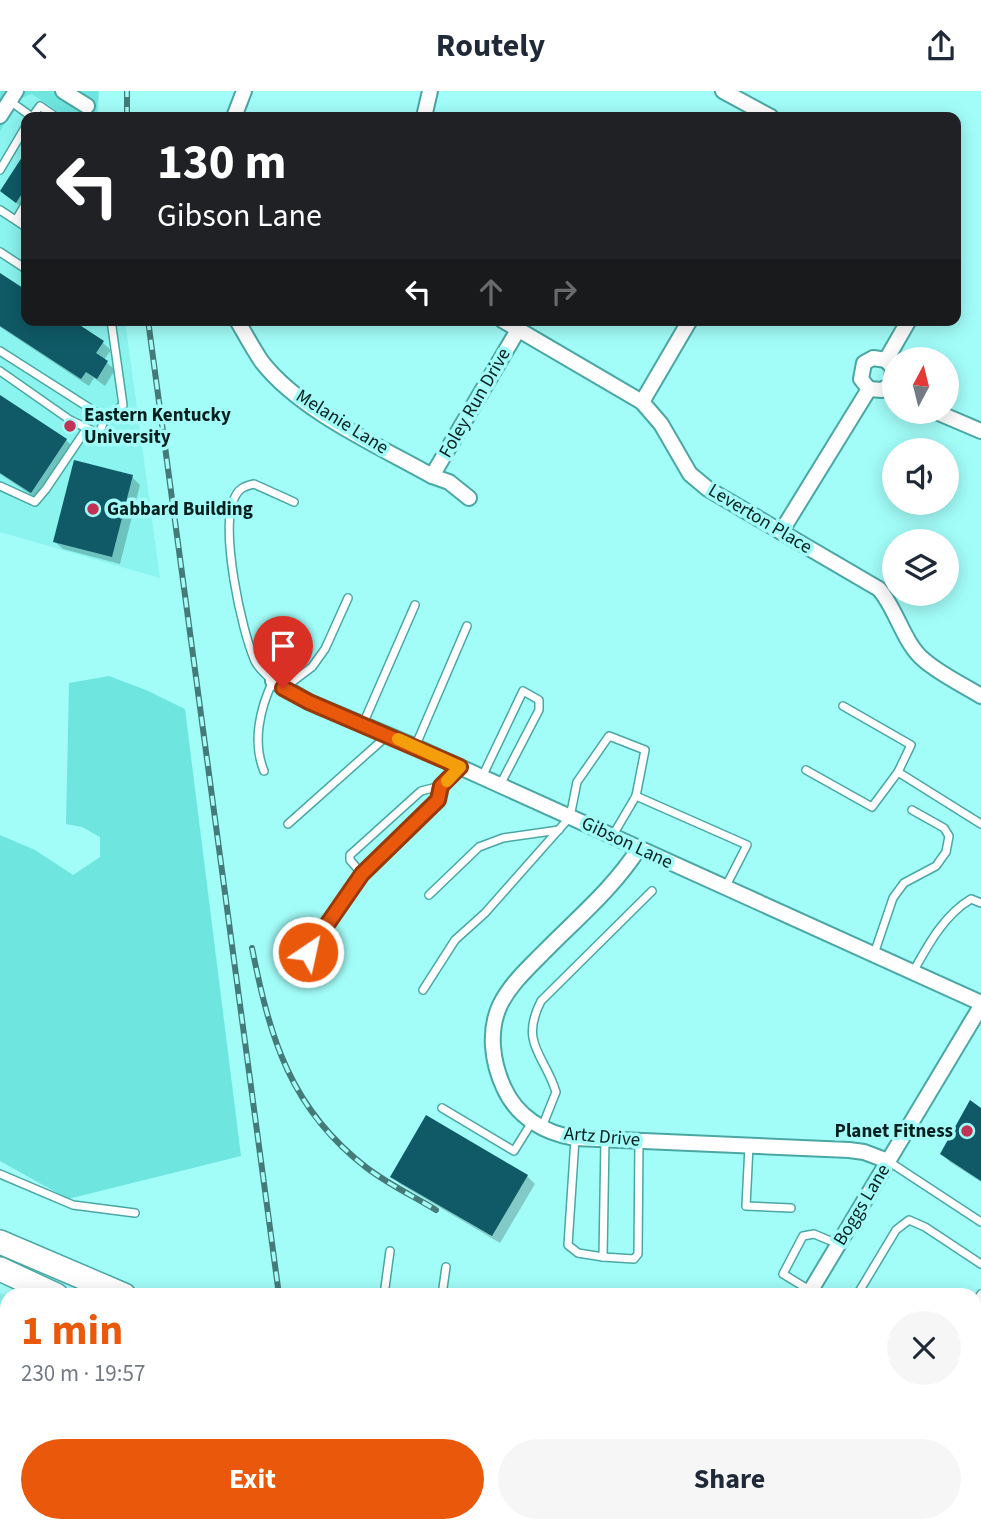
<!DOCTYPE html>
<html lang="en">
<head>
<meta charset="utf-8">
<style>
  :root { --surface:#fff; --page:#f6f6f7; --text:#1f2937; --muted:#747a83; --accent:#ea580c }
  body { margin:0; font-family:"Source Sans 3",sans-serif; background:var(--page); color:var(--text); height:100vh; display:flex; flex-direction:column; font-size:26px; white-space:nowrap }
  * { box-sizing:border-box; margin:0 }
  p { font-size:23px; color:var(--muted) }
  .icon { flex:none; width:38px; height:38px; fill:none; stroke:currentColor; stroke-width:2; stroke-linecap:round; stroke-linejoin:round }
  .map { position:relative; flex:1; overflow:hidden }
  .details { position:absolute; left:0px; top:1197px; width:982px; height:245px; display:flex; flex-direction:column; background:var(--surface); border-radius:21px 21px 0 0; box-shadow:0 4px 18px #0003 }
  .details>* { flex:none }
  .banner { position:absolute; left:21px; top:21px; width:940px; height:214px; border-radius:14px; box-shadow:0 4px 18px #0003; background:#202124; color:#fff; overflow:hidden }
  .needle { width:46px; rotate:7deg }
  .fabs { position:absolute; left:882px; top:256px; display:grid; gap:14px }
  .fabs a { display:grid; place-items:center; width:77px; height:77px; border-radius:50%; background:var(--surface); box-shadow:0 4px 18px #0003; font-size:35px }
  .pin { position:absolute; display:grid; place-items:center; width:60px; height:60px; color:#fff; margin:-72px -30px; border-radius:50% 50% 50% 0; rotate:-45deg; box-shadow:0 0 7px #0007 }
  .pin .icon { rotate:45deg }
  .me { position:absolute; width:77px; margin:-38px; rotate:34deg; stroke-linejoin:round; filter:drop-shadow(0 0 5px #0008) }
  .turn { display:flex; align-items:center; gap:24px; height:147px; padding:0 21px; font-size:32px }
  .turn .icon { width:91px; height:91px; stroke-width:2.5 }
  .turn b { display:block; font-size:49px; line-height:60px }
  .lanes { display:flex; align-items:center; height:66px; padding:0 21px; background:#0003; justify-content:center; gap:35px; direction:ltr }
  .lanes .off { opacity:.35 }
  .round { display:grid; place-items:center; flex:none; width:74px; height:74px; border-radius:37px; background:var(--page) }
  .head { display:flex; align-items:center; justify-content:space-between; height:119px; padding:0 21px }
  h1 { font-size:42px; font-weight:700; line-height:52px; color:var(--accent) }
  .action { display:flex; gap:14px; margin-top:auto; padding:14px 21px }
  .action a { flex:1; height:80px; border-radius:42px; background:var(--accent); color:#fff; font-size:28px; font-weight:700; line-height:80px; text-align:center }
  .action a+a { background:var(--page); color:var(--text) }
  header { display:flex; justify-content:space-between; align-items:center; height:91px; padding:0 21px; background:var(--surface); font-size:32px; font-weight:700 }
  .map>svg:first-child { display:block }
</style>
</head>
<body>
<header><svg class="icon" aria-label="back" viewBox="0 0 24 24"><path d="M15 5l-7 7 7 7"/></svg>Routely<svg class="icon" aria-label="share" viewBox="0 0 24 24"><path d="M12 15V3M7 8l5-5 5 5M5 13v7h14v-7"/></svg></header>
<div class="map">
<svg width="981" height="1442" viewBox="0 0 981 1442">
  <rect width="100%" height="100%" fill="#a2fdf9"/>
  <g fill="#8bf4ef">
    <polygon points="0,0 99,0 98,26 26,26 26,229 125,229 160,487 0,441"/>
    <polygon points="0,1202 7,1205 7,1333 0,1344"/>
  </g>
  <g fill="#6fe5e0">
    <polygon points="0,0 99,0 96,26 66,26 32,3 21,7 0,40"/>
    <polygon points="109,585 146,599 185,618 241,1065 68,1108 0,1070 0,744 35,759 73,784 100,766 100,746 82,736 66,733 69,592"/>
    <polygon points="7,1333 7,1435 271,1435 273,1442 0,1442 0,1344"/>
  </g>
  <g fill="#0003">
    <polygon points="26,63 26,110 22,116 1,101"/>
    <polygon points="0,184 26,201 26,229 69,229 103,252 111,259 104,269 115,279 105,295 94,287 89,295 0,236"/>
    <polygon points="0,306 66,349 74,357 39,409 0,383"/>
    <polygon points="132,386 140,394 120,473 63,458 55,451"/>
    <polygon points="981,1019 981,1091 950,1071 942,1063"/>
    <polygon points="392,1085 527,1085 535,1093 500,1152 400,1093"/>
    <polygon points="470,1435 556,1435 553,1442 466,1442"/>
  </g>
  <g fill="#0f5a66">
    <polygon points="26,60 26,96 16,112 0,100"/>
    <polygon points="0,182 26,199 26,229 72,229 104,250 96,262 108,270 97,288 86,281 81,288 0,235"/>
    <polygon points="0,304 67,348 31,402 0,382"/>
    <polygon points="74,369 133,384 112,466 53,451"/>
    <polygon points="970,1009 981,1017 981,1090 940,1063"/>
    <polygon points="426,1024 528,1084 492,1145 390,1086"/>
  </g>
  <g fill="none" stroke-linecap="round" stroke-linejoin="round">
    <defs>
      <g id="lane">
        <polyline points="10,10 32,26 40,15 56,26"/>
        <polyline points="0,79 26,35"/>
        <polyline points="0,119 26,136"/>
        <polyline points="16,129 26,112"/>
        <polyline points="0,161 26,178"/>
        <polyline points="0,260 105,327 99,343 70,329 0,280"/>
        <polyline points="105,327 123,314 111,229"/>
        <polyline points="0,395 35,411 46,398 87,337"/>
        <polyline points="284,597 312,576 325,558 348,507"/>
        <polyline points="843,615 911,654 898,681 981,733"/>
        <polyline points="363,633 415,514"/>
        <polyline points="415,656 467,535"/>
        <polyline points="806,679 872,716 898,681"/>
        <path d="M264,680c-12,-29 -4,-63 9,-90 -7,-6 -14,-12 -18,-20 -14,-32 -35,-131 -21,-162 4,-10 10,-13 20,-15l40,18"/>
        <polyline points="482,686 523,600 539,609 539,619 500,694"/>
        <polyline points="441,695 421,700 350,764 350,769 362,783 438,709 441,695 459,676"/>
        <polyline points="288,733 388,644"/>
        <polyline points="613,744 636,705 747,754 725,797"/>
        <polyline points="429,804 479,756 503,747 559,739"/>
        <polyline points="308,861 362,783"/>
        <polyline points="874,863 893,807 904,792 936,775 946,761 949,745 944,737 912,719"/>
        <path d="M913,881c15,-27 31,-57 58,-73l10,4"/>
        <polyline points="423,899 455,849 485,822 570,726 577,691 609,645 645,659 636,705"/>
        <polyline points="442,1017 514,1060 532,1031"/>
        <path d="M542,1036l14,-35c-11,-37 -37,-48 -15,-91l111,-110"/>
        <polyline points="575,1048 568,1154 578,1162 603,1166 605,1048"/>
        <polyline points="749,1055 746,1115 791,1117"/>
        <polyline points="888,1070 981,1131"/>
        <polyline points="0,1083 73,1114 135,1122"/>
        <polyline points="603,1166 634,1168 638,1163 639,1050"/>
        <polyline points="811,1200 783,1183 803,1145 814,1143 838,1153"/>
        <polyline points="384,1204 390,1160"/>
        <polyline points="442,1204 446,1176"/>
        <polyline points="857,1204 896,1139 909,1129 925,1136 981,1173"/>
        <polyline points="975,1213 981,1203"/>
        <polyline points="0,1231 7,1234"/>
        <polyline points="975,1254 981,1254"/>
        <polyline points="0,1257 7,1246"/>
        <polyline points="0,1303 7,1291"/>
        <polyline points="764,1435 770,1442"/>
        <polyline points="948,1435 949,1442"/>
        <polyline points="441,1442 444,1435"/>
        <polyline points="574,1442 578,1435"/>
        <polyline points="617,1442 621,1435"/>
        <polyline points="714,1442 722,1435"/>
        <polyline points="899,1442 900,1435"/>
      </g>
      <g id="street">
        <polyline points="63,0 87,15"/>
        <polyline points="723,0 771,26"/>
        <polyline points="0,25 16,0"/>
        <polyline points="234,26 244,0"/>
        <polyline points="424,26 430,0"/>
        <path d="M237,229c8,14 16,29 25,42 38,49 117,84 170,114l17,6 20,16"/>
        <path d="M502,229l140,82 19,22 29,50 18,15 171,100c18,21 25,55 45,71 16,14 39,25 57,36"/>
        <polyline points="886,269 909,229"/>
        <polyline points="869,298 861,288 864,272 873,267 886,269"/>
        <polyline points="869,298 882,299 892,293 893,277 886,269"/>
        <polyline points="642,311 690,229"/>
        <polyline points="934,320 981,340"/>
        <polyline points="432,385 518,239"/>
        <polyline points="781,441 869,298"/>
        <polyline points="273,590 309,611 409,653 981,912"/>
        <path d="M639,757c-25,40 -65,73 -98,107 -15,15 -31,30 -41,50 -12,26 -8,57 4,83 13,29 40,45 71,50l274,12 15,2 24,9"/>
        <polyline points="808,1204 981,915"/>
        <polyline points="280,1435 281,1442"/>
        <polyline points="663,1442 667,1435"/>
      </g>
      <g id="primary">
        <polyline points="0,1151 124,1204"/>
        <polyline points="0,1178 56,1204"/>
        <polyline points="975,1322 981,1322"/>
        <polyline points="975,1348 981,1348"/>
      </g>
    </defs>
    <use href="#lane" stroke="#4aa7a3" stroke-width="10"/>
    <use href="#street" stroke="#4aa7a3" stroke-width="18"/>
    <use href="#primary" stroke="#4aa7a3" stroke-width="26"/>
    <use href="#lane" stroke="#fff" stroke-width="7"/>
    <use href="#street" stroke="#fff" stroke-width="14"/>
    <use href="#primary" stroke="#fff" stroke-width="23"/>
    <defs>
      <g id="rail">
        <polyline points="127,26 127,0"/>
        <polyline points="148,229 279,1204"/>
        <path d="M252,857c18,90 38,161 115,220 21,16 46,28 69,42"/>
        <polyline points="313,1435 314,1442"/>
      </g>
    </defs>
    <use href="#rail" stroke="#447b79" stroke-width="6"/>
    <use href="#rail" stroke="#a2fdf9" stroke-width="3.5" stroke-dasharray="10" stroke-linecap="butt"/>
  </g>
  <g fill="none" stroke-linecap="round" stroke-linejoin="round">
    <defs>
      <polyline id="route" points="283,597 309,611 460,676 441,695 438,709 362,783 308,861"/>
    </defs>
    <use href="#route" stroke="#983908" stroke-width="18"/>
    <use href="#route" stroke="#ea580c" stroke-width="12"/>
    <polyline stroke="#f59e0b" stroke-width="12" points="398,648 460,676 447,690"/>
  </g>
  <g fill="#c23255" stroke="#a2fdf9" stroke-width="2.5">
    <circle cx="70" cy="335" r="7"/>
    <circle cx="93" cy="418" r="7"/>
    <circle cx="967" cy="1040" r="7"/>
  </g>
  <g text-anchor="middle" dominant-baseline="central" stroke-width="7" stroke-linejoin="round" paint-order="stroke">
    <g font-size="19" fill="#03201f" stroke="#a2fdf9">
      <text transform="translate(475 312) rotate(-60)">Foley Run Drive</text>
      <text transform="translate(342 331) rotate(32)">Melanie Lane</text>
      <text transform="translate(760 428) rotate(31)">Leverton Place</text>
      <text transform="translate(627 752) rotate(25)">Gibson Lane</text>
      <text transform="translate(602 1046) rotate(5)">Artz Drive</text>
      <text transform="translate(862 1114) rotate(-59)">Boggs Lane</text>
    </g>
    <g font-size="19" font-weight="bold" fill="#03201f" stroke="#a2fdf9" text-anchor="start">
      <text x="84" y="324">Eastern Kentucky<tspan x="84" dy="22">University</tspan></text>
      <text x="107" y="418">Gabbard Building</text>
      <text x="953" y="1040" text-anchor="end">Planet Fitness</text>
    </g>
  </g>
</svg>
<div class="fabs">
<a><svg class="needle" viewBox="-14 -14 28 28"><path d="M0-13l5 13h-10z" fill="#e53935"/><path d="M0 13l5-13h-10z" fill="#747a83"/></svg></a>
<a><svg class="icon" aria-label="sound" viewBox="0 0 24 24"><path d="M4 9h4l5-4v14l-5-4H4zM17 9q2 3 0 6"/></svg></a>
<a><svg class="icon" aria-label="layers" viewBox="0 0 24 24"><path d="M12 4l9 5-9 5-9-5zM3 14l9 5 9-5"/></svg></a>
</div>
<div class="pin" style="left:283px;top:597px;background:#d93025"><svg class="icon" aria-label="arrive" viewBox="0 0 24 24"><path d="M6 21V4h12l-3 4 3 4H6"/></svg></div>
<svg class="me" style="left:308px;top:861px" viewBox="-20 -20 40 40"><circle r="17" fill="#ea580c" stroke="#fff" stroke-width="3"/><path d="M0-11L8 9 0 5-8 9z" fill="#fff"/></svg>
<div class="banner">
<div class="turn"><svg class="icon" aria-label="left" viewBox="0 0 24 24"><path d="M17 20v-9H6M10 6l-5 5 5 5"/></svg><div><b>130 m</b>Gibson Lane</div></div>
<div class="lanes"><svg class="icon" aria-label="left" viewBox="0 0 24 24"><path d="M17 20v-9H6M10 6l-5 5 5 5"/></svg><svg class="icon off" aria-label="ahead" viewBox="0 0 24 24"><path d="M12 20V5M6 11l6-6 6 6"/></svg><svg class="icon off" aria-label="right" viewBox="0 0 24 24"><path d="M7 20v-9h11M14 6l5 5-5 5"/></svg></div>
</div>
<section class="details">
<div class="head"><div><h1>1 min</h1><p>230 m · 19:57</p></div><a class="round"><svg class="icon" aria-label="close" viewBox="0 0 24 24"><path d="M6 6l12 12M18 6L6 18"/></svg></a></div>
<div class="action"><a>Exit</a><a>Share</a></div>
</section>
</div>
</body>
</html>
